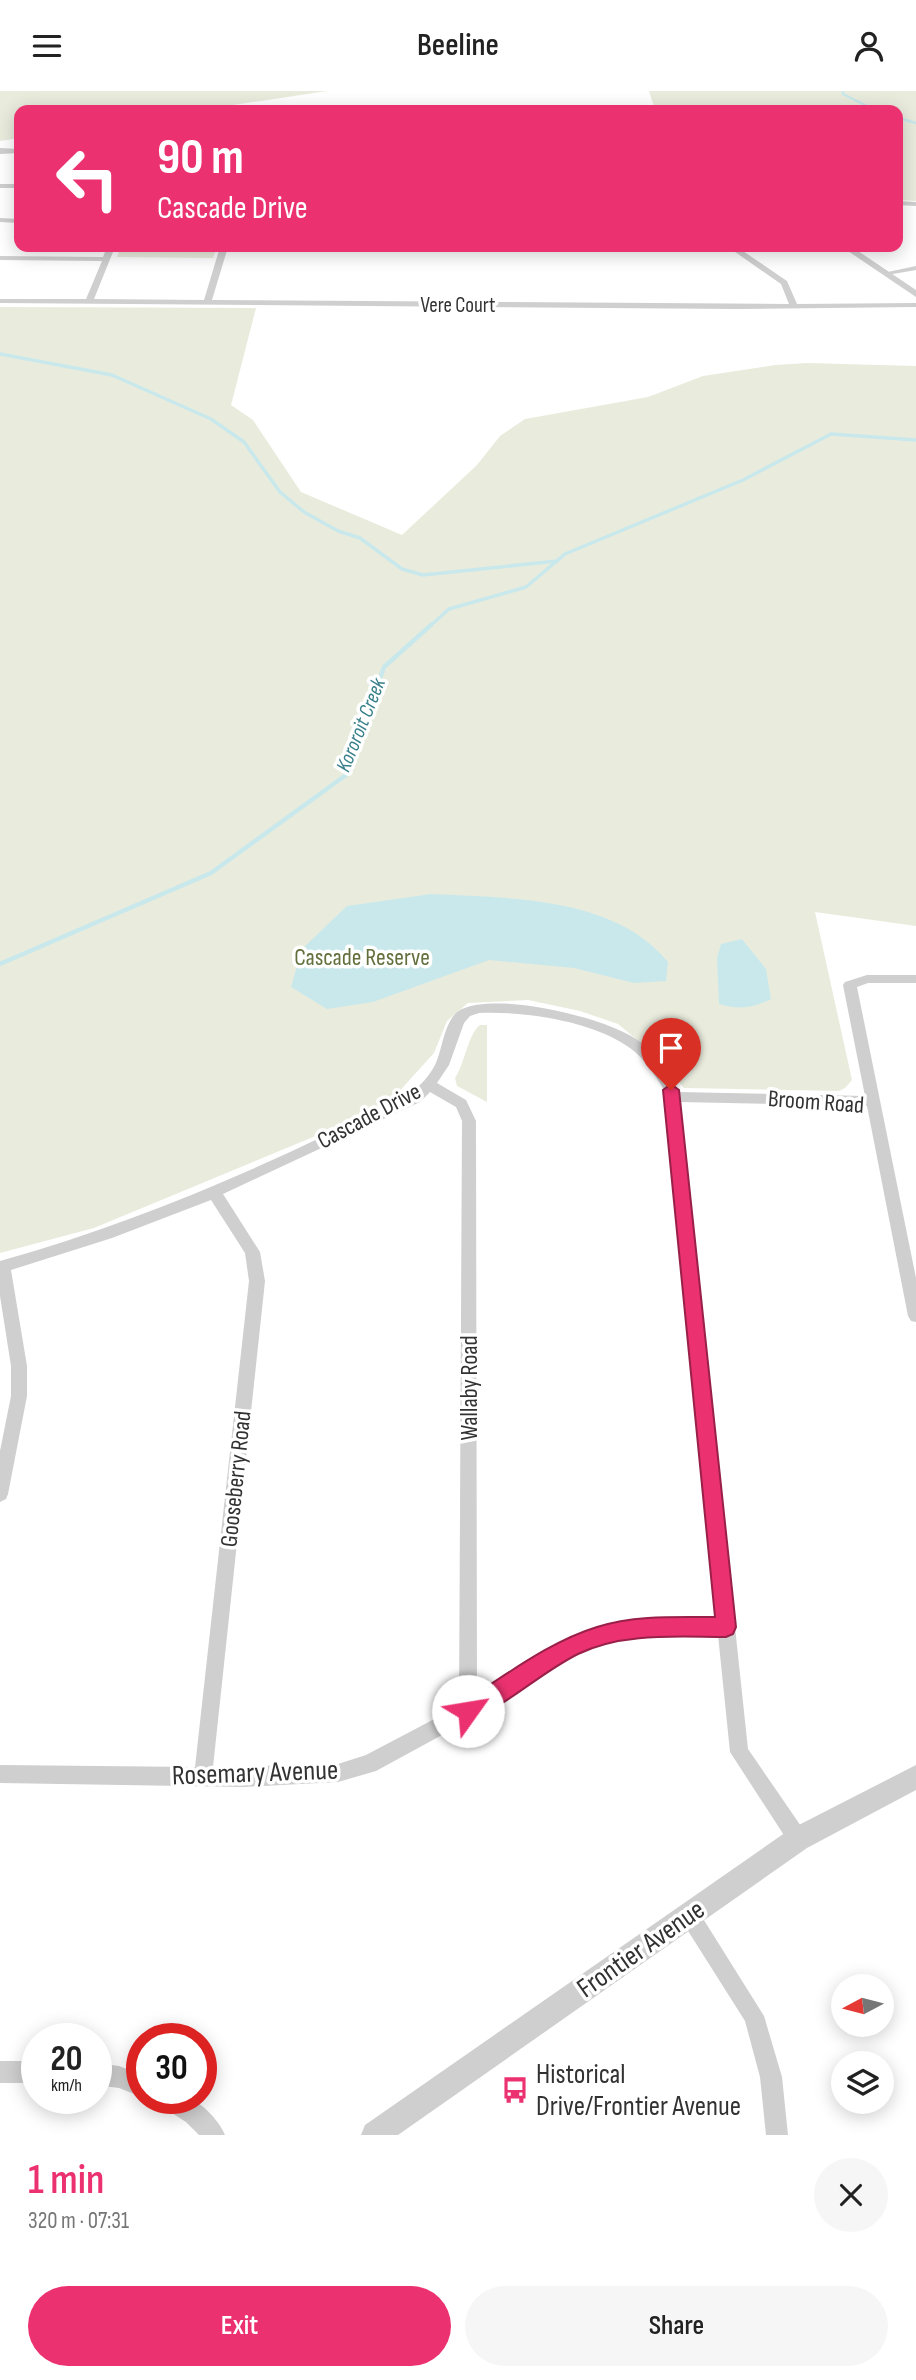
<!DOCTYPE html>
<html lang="en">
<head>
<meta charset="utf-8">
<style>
  :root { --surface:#fff; --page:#f6f6f6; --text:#222; --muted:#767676; --accent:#eb316f }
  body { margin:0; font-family:"Sofia Sans Condensed",sans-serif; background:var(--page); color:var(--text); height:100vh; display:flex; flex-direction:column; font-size:26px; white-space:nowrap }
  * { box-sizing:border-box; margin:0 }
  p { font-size:23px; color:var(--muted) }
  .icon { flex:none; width:38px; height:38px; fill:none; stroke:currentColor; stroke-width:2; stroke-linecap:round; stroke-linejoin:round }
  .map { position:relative; height:2044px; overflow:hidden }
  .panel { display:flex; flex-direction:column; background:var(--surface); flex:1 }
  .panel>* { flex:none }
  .hud { position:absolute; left:14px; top:14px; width:889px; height:147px; border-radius:14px; box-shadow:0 4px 18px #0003; background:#eb316f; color:#fff; overflow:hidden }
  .needle { width:46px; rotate:263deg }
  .controls { position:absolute; left:831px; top:1883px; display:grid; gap:14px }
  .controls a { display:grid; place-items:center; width:63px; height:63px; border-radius:50%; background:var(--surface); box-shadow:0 4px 18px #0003; font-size:35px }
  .speed { position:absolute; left:21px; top:1932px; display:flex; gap:14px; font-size:35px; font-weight:700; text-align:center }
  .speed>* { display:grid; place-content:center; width:91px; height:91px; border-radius:50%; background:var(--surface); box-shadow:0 4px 18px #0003; line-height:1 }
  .speed small { font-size:18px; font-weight:400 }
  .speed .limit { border:10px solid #d22; background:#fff; color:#111 }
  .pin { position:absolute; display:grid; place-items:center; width:60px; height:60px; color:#fff; margin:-72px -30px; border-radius:50% 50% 50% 0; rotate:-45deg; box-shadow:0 0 7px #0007 }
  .pin .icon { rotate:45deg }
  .me { position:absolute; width:77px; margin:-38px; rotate:58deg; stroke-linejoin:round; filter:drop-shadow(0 0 5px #0008) }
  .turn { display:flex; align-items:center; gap:24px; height:147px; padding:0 28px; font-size:32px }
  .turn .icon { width:91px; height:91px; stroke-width:2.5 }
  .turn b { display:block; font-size:49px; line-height:60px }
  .round { display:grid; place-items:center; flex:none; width:74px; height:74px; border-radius:37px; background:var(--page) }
  .overview { display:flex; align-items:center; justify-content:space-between; height:119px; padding:0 28px }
  h1 { font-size:42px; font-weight:600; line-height:52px; color:var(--accent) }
  .cta { display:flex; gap:14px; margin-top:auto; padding:14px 28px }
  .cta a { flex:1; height:80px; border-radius:42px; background:var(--accent); color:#fff; font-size:28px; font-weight:600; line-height:80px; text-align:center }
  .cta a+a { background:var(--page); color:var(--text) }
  header { display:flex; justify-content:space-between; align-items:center; height:91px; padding:0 28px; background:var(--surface); font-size:32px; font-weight:600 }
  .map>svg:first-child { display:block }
</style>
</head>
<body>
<header><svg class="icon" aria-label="menu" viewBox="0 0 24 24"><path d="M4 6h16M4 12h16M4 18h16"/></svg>Beeline<svg class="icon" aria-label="person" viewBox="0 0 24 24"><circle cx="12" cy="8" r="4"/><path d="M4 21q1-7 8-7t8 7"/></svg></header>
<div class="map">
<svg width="916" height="2044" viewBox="0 0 916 2044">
  <rect width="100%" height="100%" fill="#fff"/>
  <g fill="#e9ecdd">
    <polygon points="0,0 327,0 200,19 19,19 19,47 0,50"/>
    <polygon points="649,0 916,0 916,110 898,109 898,19 655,19"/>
    <polygon points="121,156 217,156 213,167 117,166"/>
    <polygon points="0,216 256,217 231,314 253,329 301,401 402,444 477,374 500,345 525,328 648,306 703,285 775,274 807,272 916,275 916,835 815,821 852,989 845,997 839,1000 684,997 659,967 618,933 580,920 528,909 468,912 447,930 434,962 395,1005 347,1032 94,1137 0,1162"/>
    <path d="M480,934h7v77l-30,-16 -2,-8c10,-15 13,-44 25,-53z"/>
  </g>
  <g fill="#c9e8ec">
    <path d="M431,803c77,4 184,2 237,68l-2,19 -32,2 -60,-15 -85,-8 -116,42 -46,7 -36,-22 11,-38 45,-43z"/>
    <path d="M742,848l24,30 5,30c-18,9 -34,11 -52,5l-2,-46 4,-14z"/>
  </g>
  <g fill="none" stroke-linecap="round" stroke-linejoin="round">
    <g stroke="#c9e8ec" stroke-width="2.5">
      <polyline points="843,0 843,3 875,19"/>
      <polyline points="898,27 916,32"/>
    </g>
    <g stroke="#c9e8ec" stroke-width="3.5">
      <polyline points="0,263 112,284 211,328 244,351 280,401 304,421 338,440 360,447 402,478 423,484 557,470"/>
      <polyline points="429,536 449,518 526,496 565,463 743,389 831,343 916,349"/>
    </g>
    <polyline stroke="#c9e8ec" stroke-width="4.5" points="0,873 211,782 346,684 384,576 431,534"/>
    <g fill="#cfcfcf" fill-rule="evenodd">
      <rect x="0" y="93" width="19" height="4"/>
      <polygon points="898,110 916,111 916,115 898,114"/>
      <polygon points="0,127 19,128 19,132 0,131"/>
      <polygon points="107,156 115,156 94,208 204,209 220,156 228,156 212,209 789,213 781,193 728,156 737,156 787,190 797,213 916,212 916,216 737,218 0,212 0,208 86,208 102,170 0,169 0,165 103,166"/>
      <polygon points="916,175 916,179 887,184 883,182"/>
      <path d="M867,884h49v8h-48l-11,4 59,291v44l-5,-1 -3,-5 -41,-210 -188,-4 69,647 57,83 3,7 -3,7 -7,3 -7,-3 -61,-94 -12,-117h-71l-48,9 -24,10 -100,63 -99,54 -38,11 -94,5 -244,-4v-18l195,2 54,-486 -4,-28 -34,-53 -99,38 -101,32 16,96v30l-19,98 -2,5 -6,3v-51l11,-55v-30l-11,-70v-35c113,-32 220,-75 326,-126 19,-9 38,-18 57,-27 9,-5 20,-9 28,-15 9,-7 19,-18 24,-28 8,-16 9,-48 27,-56 37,-17 141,8 174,30 18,12 35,33 42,53l187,4 -22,-111 2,-3zM479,922c45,-2 114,8 151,35 15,11 25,27 34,42l52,529c-39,0 -78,-2 -117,8 -44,12 -84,44 -122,68l-1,-574 -10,-21 -29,-17 12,-18 15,-42 6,-7zM430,1001l26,15 6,14 -3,585 -93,49 -28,9 -125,3 52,-486 -5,-29 -37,-58 197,-92z"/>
      <polygon points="690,1815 697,1818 764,1925 782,1986 788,2044 766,2044 760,1986 745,1930 683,1832 680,1825 683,1818"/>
      <rect x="0" y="1970" width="37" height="22"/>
      <polygon points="96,1972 119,1975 142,1984 142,2006 119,1997 96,1994"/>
      <path d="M158,2007c9,0 21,-2 30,0 14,4 32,24 37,37h-26l-13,-13 -25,-16z"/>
    </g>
    <g fill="#cfcfcf" fill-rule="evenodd">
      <polygon points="0,57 19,58 19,62 0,63"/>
      <polygon points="842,156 852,156 916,199 916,206"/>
      <polygon points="916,1674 916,1699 807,1757 398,2044 361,2044 365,2034 789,1739"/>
    </g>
  </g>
  <path fill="#eb316f" stroke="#992048" stroke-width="2" d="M671,993l8,6 57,537 -3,7 -7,3c-49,0 -103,-5 -148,17 -38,19 -70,51 -110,67l-7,-3 -3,-7 3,-8c43,-26 87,-61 136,-76 37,-12 79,-10 118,-10l-52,-527z"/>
  <defs>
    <symbol id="bus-bare" viewBox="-9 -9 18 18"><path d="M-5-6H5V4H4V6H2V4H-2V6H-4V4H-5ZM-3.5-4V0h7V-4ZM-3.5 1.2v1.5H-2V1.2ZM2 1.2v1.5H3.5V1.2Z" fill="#eb316f" stroke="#fff" stroke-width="2.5" paint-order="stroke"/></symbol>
  </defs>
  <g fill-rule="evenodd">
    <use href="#bus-bare" x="496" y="1980" width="38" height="38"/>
  </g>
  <g text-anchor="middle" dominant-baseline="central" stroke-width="7" stroke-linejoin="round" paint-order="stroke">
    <g font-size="21" fill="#323232" stroke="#fff">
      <text x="458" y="214">Vere Court</text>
    </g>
    <g font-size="21" font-style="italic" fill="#38808a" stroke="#fff">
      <text transform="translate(361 634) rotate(-68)">Kororoit Creek</text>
    </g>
    <g font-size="24" fill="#62703d" stroke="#fff">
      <text x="362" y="866">Cascade Reserve</text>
    </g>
    <g font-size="24" fill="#323232" stroke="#fff">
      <text transform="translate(816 1011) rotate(4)">Broom Road</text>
      <text transform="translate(369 1025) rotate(-28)">Cascade Drive</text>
      <text transform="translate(469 1297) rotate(-90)">Wallaby Road</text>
      <text transform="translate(236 1388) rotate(-84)">Gooseberry Road</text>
    </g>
    <g font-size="28" fill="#323232" stroke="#fff">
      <text transform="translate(255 1682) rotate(-2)">Rosemary Avenue</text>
      <text transform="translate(641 1858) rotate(-35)">Frontier Avenue</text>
    </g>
    <g font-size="28" fill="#323232" stroke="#fff" text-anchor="start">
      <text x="536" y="1983">Historical<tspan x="536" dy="32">Drive/Frontier Avenue</tspan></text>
    </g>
  </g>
</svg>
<div class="controls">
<a><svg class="needle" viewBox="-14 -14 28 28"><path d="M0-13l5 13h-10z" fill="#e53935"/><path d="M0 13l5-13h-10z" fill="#767676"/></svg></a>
<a><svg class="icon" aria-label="layers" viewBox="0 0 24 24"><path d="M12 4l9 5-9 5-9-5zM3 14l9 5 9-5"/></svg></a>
</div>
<div class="speed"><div>20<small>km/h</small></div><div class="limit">30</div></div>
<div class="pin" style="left:671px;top:999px;background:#d93025"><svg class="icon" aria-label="arrive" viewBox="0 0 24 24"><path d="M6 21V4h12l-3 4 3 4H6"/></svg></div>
<svg class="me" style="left:468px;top:1620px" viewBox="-20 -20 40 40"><circle r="19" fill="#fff"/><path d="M0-13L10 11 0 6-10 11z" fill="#eb316f"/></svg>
<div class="hud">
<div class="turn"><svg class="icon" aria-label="left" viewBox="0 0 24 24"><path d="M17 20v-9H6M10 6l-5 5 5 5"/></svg><div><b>90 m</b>Cascade Drive</div></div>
</div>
</div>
<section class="panel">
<div class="overview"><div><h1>1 min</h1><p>320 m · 07:31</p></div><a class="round"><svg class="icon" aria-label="close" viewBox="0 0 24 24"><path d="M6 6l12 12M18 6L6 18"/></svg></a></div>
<div class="cta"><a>Exit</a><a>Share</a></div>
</section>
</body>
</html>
